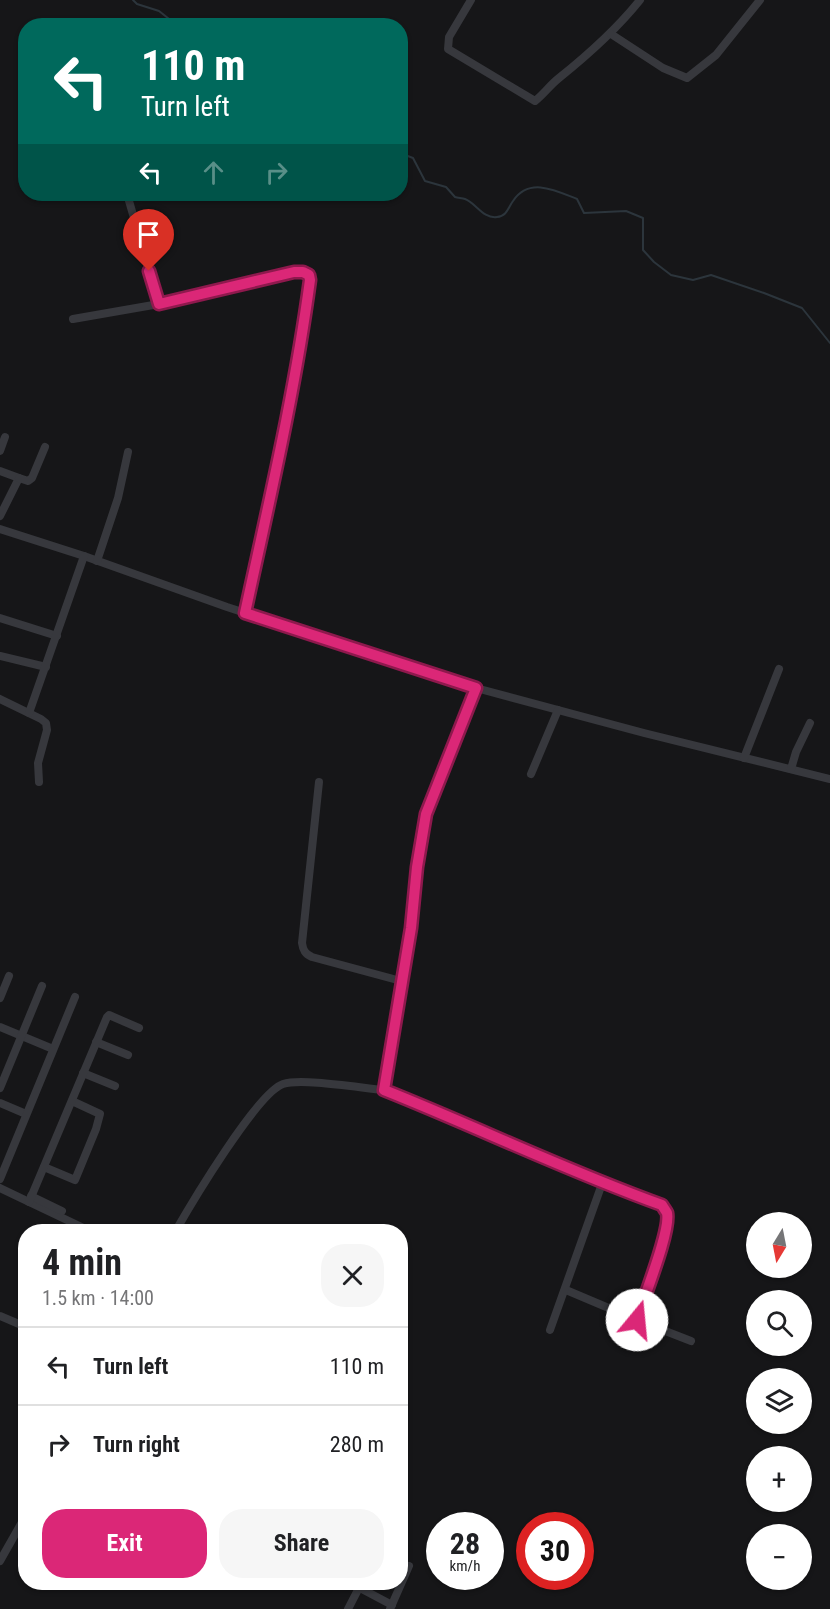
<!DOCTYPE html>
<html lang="en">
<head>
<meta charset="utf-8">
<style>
  :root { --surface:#fff; --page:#f6f6f6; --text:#202124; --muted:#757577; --line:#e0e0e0; --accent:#db2777 }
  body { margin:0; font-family:"Roboto Condensed",sans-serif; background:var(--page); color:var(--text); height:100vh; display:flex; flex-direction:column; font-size:22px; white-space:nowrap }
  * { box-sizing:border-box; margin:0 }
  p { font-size:20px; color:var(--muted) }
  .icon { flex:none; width:33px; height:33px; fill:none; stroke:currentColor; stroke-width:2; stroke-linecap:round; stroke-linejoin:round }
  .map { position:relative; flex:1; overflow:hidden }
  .side { position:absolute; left:18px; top:1224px; width:390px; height:366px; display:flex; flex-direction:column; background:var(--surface); border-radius:24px; box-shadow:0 2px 4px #0004 }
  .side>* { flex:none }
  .top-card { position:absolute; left:18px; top:18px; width:390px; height:183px; border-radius:24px; box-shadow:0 2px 4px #0004; background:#00695c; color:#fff; overflow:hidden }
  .needle { width:39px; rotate:190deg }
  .tools { position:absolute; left:746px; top:1212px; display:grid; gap:12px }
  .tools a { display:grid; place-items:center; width:66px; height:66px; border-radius:50%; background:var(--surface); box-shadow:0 2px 4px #0004; font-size:30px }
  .speed { position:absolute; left:426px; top:1512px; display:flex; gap:12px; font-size:30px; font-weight:700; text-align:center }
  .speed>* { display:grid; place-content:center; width:78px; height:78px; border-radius:50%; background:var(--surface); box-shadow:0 2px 4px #0004; line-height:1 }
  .speed small { font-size:15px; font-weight:400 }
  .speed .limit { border:9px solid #d22; background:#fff; color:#111 }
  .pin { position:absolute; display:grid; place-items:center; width:51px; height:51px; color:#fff; margin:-62px -26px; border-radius:50% 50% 50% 0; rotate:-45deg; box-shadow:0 0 6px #0007 }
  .pin .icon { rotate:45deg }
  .me { position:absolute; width:66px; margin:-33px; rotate:17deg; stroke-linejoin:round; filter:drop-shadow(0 0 4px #0008) }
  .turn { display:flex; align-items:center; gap:21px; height:126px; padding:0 24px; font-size:27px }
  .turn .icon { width:78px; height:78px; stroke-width:2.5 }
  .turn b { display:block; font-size:42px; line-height:51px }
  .lanes { display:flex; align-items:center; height:57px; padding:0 24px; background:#0003; justify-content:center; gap:30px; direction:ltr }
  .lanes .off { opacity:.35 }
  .round { display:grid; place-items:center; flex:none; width:63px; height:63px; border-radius:24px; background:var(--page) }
  .headline { display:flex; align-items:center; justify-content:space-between; height:102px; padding:0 24px }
  h1 { font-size:36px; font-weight:700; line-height:45px }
  .button { display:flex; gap:12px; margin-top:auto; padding:12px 24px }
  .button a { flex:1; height:69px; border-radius:24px; background:var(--accent); color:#fff; font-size:24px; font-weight:700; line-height:69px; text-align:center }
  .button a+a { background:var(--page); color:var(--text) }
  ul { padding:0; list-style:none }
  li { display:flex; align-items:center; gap:18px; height:78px; padding:0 24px; border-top:2px solid var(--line) }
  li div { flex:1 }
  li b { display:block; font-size:22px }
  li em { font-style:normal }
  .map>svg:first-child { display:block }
</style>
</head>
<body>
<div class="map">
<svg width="830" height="1609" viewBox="0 0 830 1609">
  <rect width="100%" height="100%" fill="#161618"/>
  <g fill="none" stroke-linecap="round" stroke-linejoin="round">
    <g stroke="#2c353c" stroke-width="2">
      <polyline points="133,0 137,4 159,11 178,26"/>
      <path d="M400,153l13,5 12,23 21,6 9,10c3,1 7,1 10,2 11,4 18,20 32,18 10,-1 11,-9 16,-16 16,-24 42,-11 64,-2l7,14 42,-2 17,7v32l11,12 17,13 22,5 18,-5 53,18 38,15 28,35"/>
    </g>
    <g stroke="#37383d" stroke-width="8">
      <path d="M471,0l-22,37 -1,12 87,52c9,-7 15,-16 24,-23 30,-24 57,-48 81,-78"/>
      <polyline points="611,34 663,68 687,78 716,55 760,0"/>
      <polyline points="127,194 159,304"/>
      <path d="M73,319l86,-15 135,-33 9,1 6,3 1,5c-15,112 -41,222 -65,333"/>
      <polyline points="0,451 5,437"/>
      <polyline points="0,471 19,478 0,516"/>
      <polyline points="19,478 28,481 32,478 45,447"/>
      <polyline points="0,529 84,556 227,607 476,688 644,733 830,779"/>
      <polyline points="97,561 118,498 128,452"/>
      <polyline points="0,618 57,636"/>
      <polyline points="0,656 46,667"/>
      <polyline points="0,699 41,719 46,723 47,730 38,763 39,782"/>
      <polyline points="29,713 84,556"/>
      <polyline points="744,758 779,669"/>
      <polyline points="791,769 796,752 810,723"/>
      <polyline points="531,774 558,710"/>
      <path d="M319,782l-17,161c1,7 3,11 10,14l89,24"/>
      <polyline points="0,998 9,976"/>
      <polyline points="0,1027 53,1049"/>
      <polyline points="96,1042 128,1055"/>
      <polyline points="83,1073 115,1086"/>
      <polyline points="0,1088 42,986"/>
      <path d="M384,1090c93,36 183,81 278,115 1,2 4,5 5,8 4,17 -24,86 -30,107l54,21"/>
      <polyline points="0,1103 26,1114"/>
      <polyline points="44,1167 75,1180 96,1129 100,1114 72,1101"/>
      <polyline points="0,1179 75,997"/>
      <polyline points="0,1188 92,1232"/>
      <polyline points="31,1196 62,1211"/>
      <polyline points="29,1202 107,1017 109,1015 139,1028"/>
      <path d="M175,1232c16,-28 82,-139 108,-148 19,-6 78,4 101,6l24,-142 14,-113 4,-21 50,-126"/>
      <polyline points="566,1290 637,1320"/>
      <polyline points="0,1316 26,1327"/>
      <polyline points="550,1330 603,1181"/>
      <polyline points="0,1561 26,1515"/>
      <polyline points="360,1588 392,1605"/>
      <polyline points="348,1609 362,1582"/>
      <polyline points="390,1609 409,1566"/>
    </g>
  </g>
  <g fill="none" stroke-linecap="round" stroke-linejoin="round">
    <defs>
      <path id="route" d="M149,271l10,33 135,-32h9l6,3 1,5c-15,112 -41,222 -65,333l231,75 -50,126 -9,53 -6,61 -27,162c93,37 183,81 278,115 1,2 4,6 5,8 4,18 -24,86 -30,107"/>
    </defs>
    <use href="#route" stroke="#8e194d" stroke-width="15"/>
    <use href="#route" stroke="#db2777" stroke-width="10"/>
  </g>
</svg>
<div class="tools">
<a><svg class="needle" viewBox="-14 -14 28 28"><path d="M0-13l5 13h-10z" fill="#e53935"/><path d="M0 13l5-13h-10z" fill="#757577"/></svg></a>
<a><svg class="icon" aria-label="search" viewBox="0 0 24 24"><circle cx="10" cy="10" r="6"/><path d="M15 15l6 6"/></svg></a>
<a><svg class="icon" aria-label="layers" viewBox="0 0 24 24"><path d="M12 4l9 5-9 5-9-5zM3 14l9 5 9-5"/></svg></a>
<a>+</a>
<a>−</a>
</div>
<div class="speed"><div>28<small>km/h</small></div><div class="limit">30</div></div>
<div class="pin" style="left:149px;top:271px;background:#d93025"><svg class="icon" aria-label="arrive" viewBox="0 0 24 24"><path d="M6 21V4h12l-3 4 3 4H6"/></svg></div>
<svg class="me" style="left:637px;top:1320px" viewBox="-20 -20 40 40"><circle r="19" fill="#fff"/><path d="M0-13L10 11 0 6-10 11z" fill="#db2777"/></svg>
<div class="top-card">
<div class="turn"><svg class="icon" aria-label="left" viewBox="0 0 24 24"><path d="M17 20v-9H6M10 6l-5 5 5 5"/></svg><div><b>110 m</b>Turn left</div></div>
<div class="lanes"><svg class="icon" aria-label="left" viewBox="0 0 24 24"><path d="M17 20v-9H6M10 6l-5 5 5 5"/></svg><svg class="icon off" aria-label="ahead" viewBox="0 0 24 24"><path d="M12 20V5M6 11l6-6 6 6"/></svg><svg class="icon off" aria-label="right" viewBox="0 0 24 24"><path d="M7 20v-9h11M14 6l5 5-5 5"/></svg></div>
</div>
<section class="side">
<div class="headline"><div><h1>4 min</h1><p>1.5 km · 14:00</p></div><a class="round"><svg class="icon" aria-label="close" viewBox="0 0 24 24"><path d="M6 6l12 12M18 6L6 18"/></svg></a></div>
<ul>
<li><svg class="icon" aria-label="left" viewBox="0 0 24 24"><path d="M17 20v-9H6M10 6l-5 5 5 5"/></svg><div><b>Turn left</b></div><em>110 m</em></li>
<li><svg class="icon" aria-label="right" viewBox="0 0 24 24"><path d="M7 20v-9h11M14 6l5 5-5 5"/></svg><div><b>Turn right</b></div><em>280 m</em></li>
</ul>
<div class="button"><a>Exit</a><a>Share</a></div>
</section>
</div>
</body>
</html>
